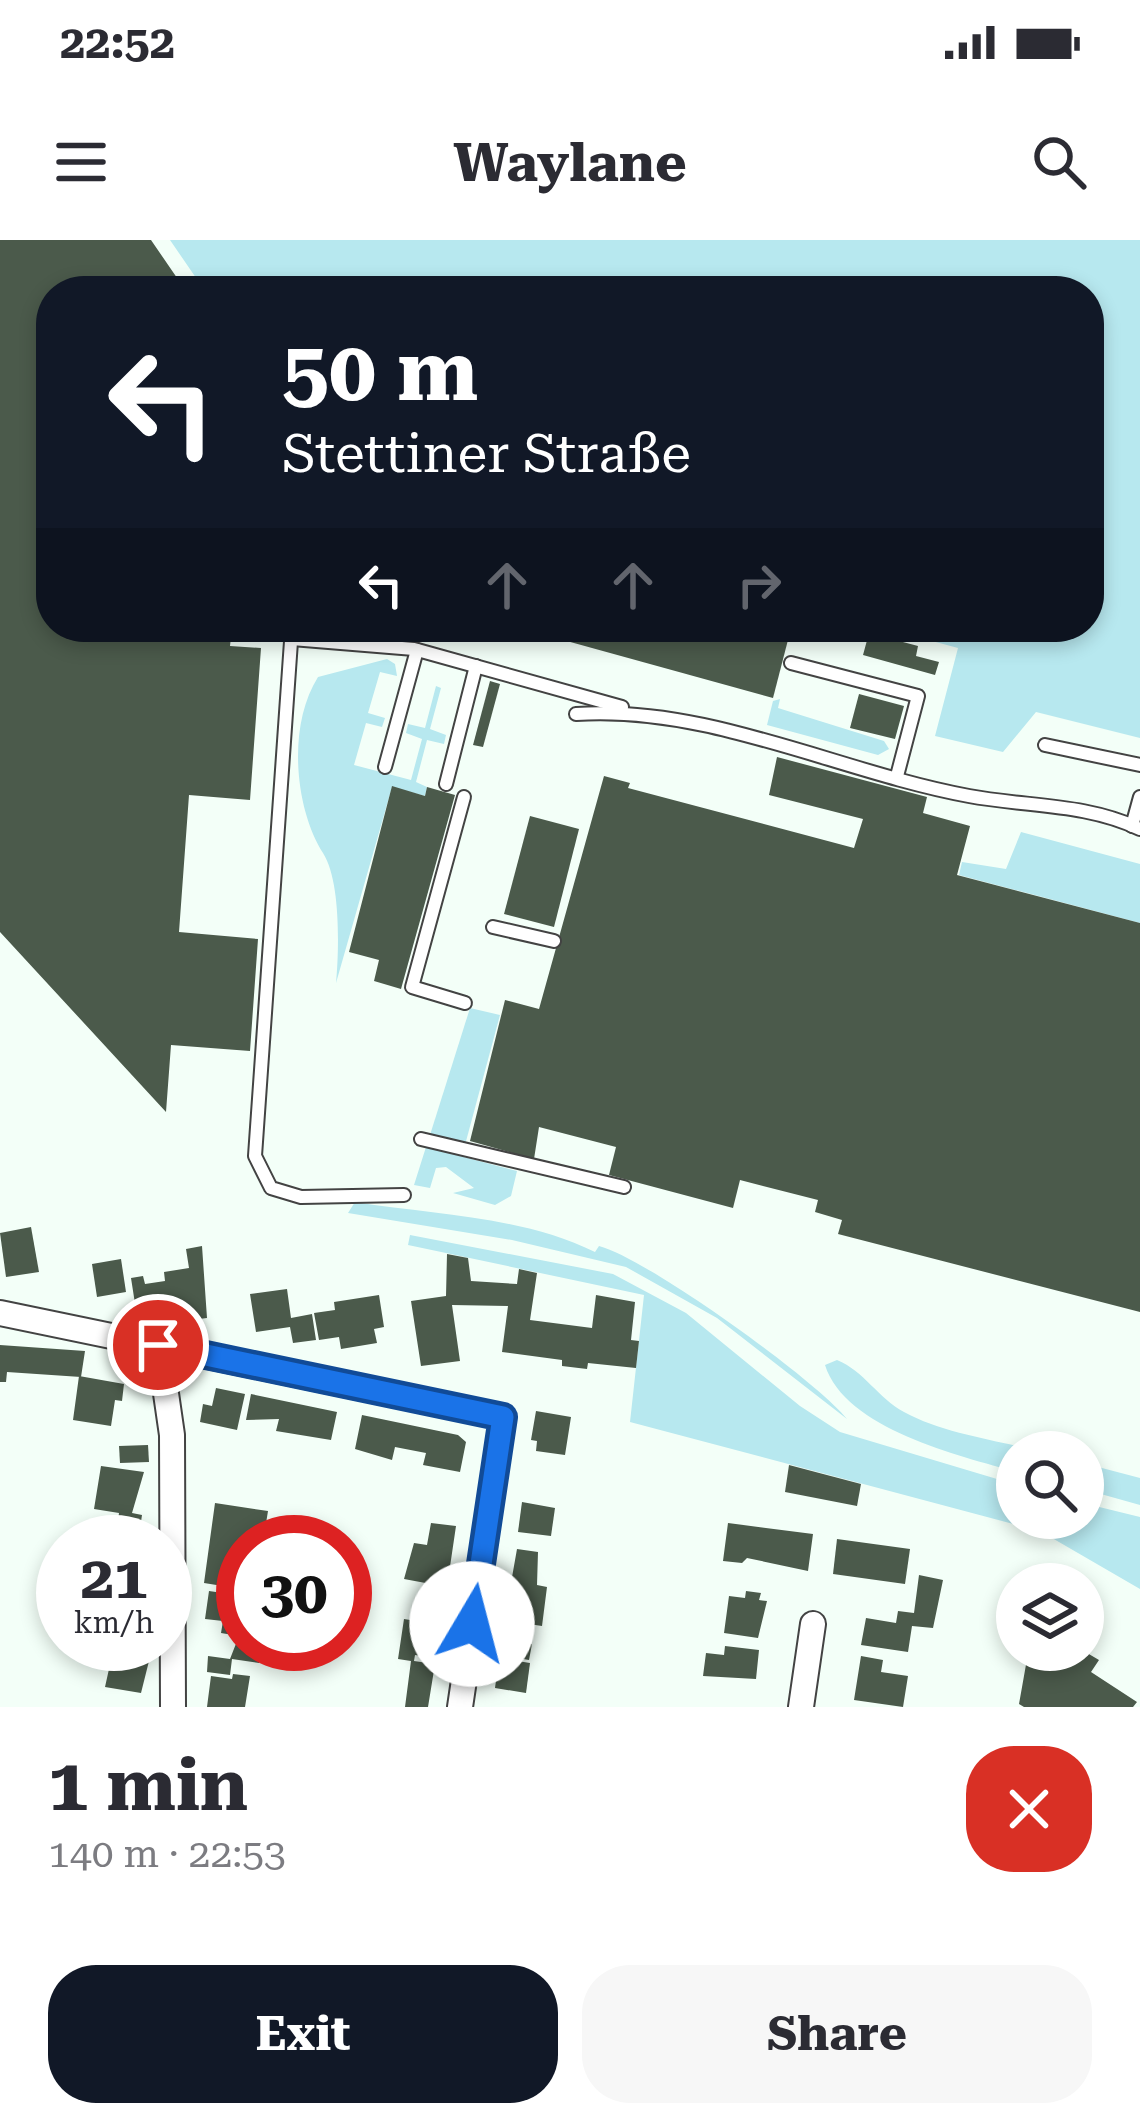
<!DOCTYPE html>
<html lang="en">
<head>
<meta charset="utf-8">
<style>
  :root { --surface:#fff; --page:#f7f7f7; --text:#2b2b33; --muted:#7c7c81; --accent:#111827 }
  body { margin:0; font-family:"Roboto Serif",serif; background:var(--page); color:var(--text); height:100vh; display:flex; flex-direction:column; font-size:45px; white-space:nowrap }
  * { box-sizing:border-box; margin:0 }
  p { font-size:39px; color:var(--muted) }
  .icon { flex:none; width:66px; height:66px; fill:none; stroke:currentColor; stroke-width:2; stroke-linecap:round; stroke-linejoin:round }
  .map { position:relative; height:1467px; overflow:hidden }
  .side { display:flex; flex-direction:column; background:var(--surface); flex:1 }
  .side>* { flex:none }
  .guide { position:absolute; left:36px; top:36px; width:1068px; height:366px; border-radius:48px; box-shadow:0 6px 18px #0003; background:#111827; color:#fff; overflow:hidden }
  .controls { position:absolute; left:996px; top:1191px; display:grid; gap:24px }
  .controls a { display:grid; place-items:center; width:108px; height:108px; border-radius:50%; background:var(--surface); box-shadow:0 6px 18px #0003; font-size:60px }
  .speed { position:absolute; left:36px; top:1275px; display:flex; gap:24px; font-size:60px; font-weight:700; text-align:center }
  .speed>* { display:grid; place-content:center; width:156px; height:156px; border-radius:50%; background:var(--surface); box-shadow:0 6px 18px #0003; line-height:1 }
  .speed small { font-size:30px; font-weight:400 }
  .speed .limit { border:18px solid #d22; background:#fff; color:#111 }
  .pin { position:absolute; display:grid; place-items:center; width:102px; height:102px; color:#fff; margin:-51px; border:6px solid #fff; border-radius:50%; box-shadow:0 3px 12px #0007 }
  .me { position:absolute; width:132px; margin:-66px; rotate:8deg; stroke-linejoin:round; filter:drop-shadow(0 0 9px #0008) }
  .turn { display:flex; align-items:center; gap:42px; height:252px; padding:0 48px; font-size:54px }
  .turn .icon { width:156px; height:156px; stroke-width:2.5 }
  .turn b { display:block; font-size:84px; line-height:102px }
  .lanes { display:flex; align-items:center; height:114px; padding:0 48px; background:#0003; justify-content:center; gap:60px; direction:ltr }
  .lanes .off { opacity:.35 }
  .round { display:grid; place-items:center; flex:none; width:126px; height:126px; border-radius:48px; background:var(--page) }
  .head { display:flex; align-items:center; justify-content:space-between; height:204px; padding:0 48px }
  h1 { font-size:72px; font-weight:700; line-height:90px }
  .cta { display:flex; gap:24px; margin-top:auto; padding:24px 48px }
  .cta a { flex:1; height:138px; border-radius:48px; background:var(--accent); color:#fff; font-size:48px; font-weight:700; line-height:138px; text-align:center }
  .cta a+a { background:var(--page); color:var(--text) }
  .status { display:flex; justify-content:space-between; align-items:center; height:84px; padding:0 60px; background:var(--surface); direction:ltr }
  .status svg { height:33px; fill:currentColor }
  header { display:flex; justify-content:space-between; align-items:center; height:156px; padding:0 48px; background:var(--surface); font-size:54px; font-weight:700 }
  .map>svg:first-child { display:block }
</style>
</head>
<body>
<div class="status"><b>22:52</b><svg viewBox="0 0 49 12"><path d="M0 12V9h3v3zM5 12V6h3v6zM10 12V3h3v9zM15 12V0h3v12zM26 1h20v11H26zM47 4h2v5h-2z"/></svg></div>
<header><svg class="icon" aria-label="menu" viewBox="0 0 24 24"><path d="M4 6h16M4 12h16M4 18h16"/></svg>Waylane<svg class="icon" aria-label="search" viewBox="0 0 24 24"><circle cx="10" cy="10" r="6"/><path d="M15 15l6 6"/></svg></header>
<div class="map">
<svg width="1140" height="1467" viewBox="0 0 1140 1467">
  <rect width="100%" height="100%" fill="#f3fff8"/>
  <g fill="#b7e8ef">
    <polygon points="170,0 1140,0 1140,498 1036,472 1003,512 935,496 958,408 880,387 1089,387 1089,51 205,51"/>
    <path d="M387,419l8,5 2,12 -17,-4 -12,41 17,5 -3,9 -16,-4 -12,42 57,15 11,-41 -16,-6 2,-9 17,4 11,-42 5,2 -11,41 16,6 -2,9 -17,-4 -11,42 11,5 -2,9 -33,-9 -56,196c3,-32 5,-102 -13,-130 -27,-42 -37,-125 -5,-176z"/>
    <polygon points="780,459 778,468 884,501 889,509 878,515 767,485 773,461"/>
    <polygon points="1021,592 1140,624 1140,683 959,635 962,622 1006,629"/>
    <polygon points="470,768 500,775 465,905 430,895"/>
    <polygon points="426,907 517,931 511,956 495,965 453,953 474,948 446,927 436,928 430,948 414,945"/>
    <path d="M355,962c81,13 167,14 240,50l4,-6c47,12 216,133 248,173l-130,-101 -91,-51 -114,-27 -164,-27z"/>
    <polygon points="410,995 613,1034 686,1073 800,1166 840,1192 1017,1245 1017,1278 1083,1278 1083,1263 1140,1277 1140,1349 1040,1291 630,1182 644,1055 408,1005"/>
    <path d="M837,1120c27,11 41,38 67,52 40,22 94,28 137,40h-24v20c-57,-16 -172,-43 -192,-107z"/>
    <polygon points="1083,1223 1140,1238 1140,1265 1083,1249"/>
  </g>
  <g fill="#4b5a4b">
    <polygon points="0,0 151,0 186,51 51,51 51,387 232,387 230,406 261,408 250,560 189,555 179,692 258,699 250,811 171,805 166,872 0,692"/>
    <polygon points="516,387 757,387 789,396 773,458"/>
    <polygon points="869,393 918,406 916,416 939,422 935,435 863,415"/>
    <polygon points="490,441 500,444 483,507 473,505"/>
    <polygon points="859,454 904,466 895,499 850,488"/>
    <polygon points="777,517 927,557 923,573 970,586 957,635 1140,683 1140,1072 838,994 842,980 815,972 818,960 740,940 733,968 609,935 616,907 539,887 534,919 470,901 505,760 539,769 604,536 630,543 628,548 854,608 863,579 769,555"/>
    <polygon points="392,546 425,556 427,547 455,555 401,749 374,741 379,720 349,712"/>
    <polygon points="530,576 579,589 554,687 504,674"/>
    <polygon points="31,987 39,1032 6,1037 0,993"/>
    <polygon points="202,1006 207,1078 191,1080 189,1070 171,1073 169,1065 136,1070 131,1038 143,1036 145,1044 165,1041 164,1032 189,1028 186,1009"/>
    <polygon points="447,1014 468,1018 471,1041 517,1044 519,1029 537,1033 530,1080 592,1088 596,1055 635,1062 631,1100 639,1101 636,1128 588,1123 587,1129 562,1126 562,1120 502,1112 508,1066 452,1065 460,1121 421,1126 411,1061 446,1056"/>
    <polygon points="121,1019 126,1052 97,1057 92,1024"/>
    <polygon points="287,1049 291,1078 312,1074 316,1100 293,1103 290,1087 256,1092 250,1054"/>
    <polygon points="379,1055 384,1087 374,1089 377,1103 341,1109 339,1097 319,1100 314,1073 335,1070 334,1062"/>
    <polygon points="0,1105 85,1111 81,1137 7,1132 6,1142 0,1142"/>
    <polygon points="79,1136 124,1144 122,1161 115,1160 111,1186 73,1180"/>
    <polygon points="216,1148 245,1154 237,1190 200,1182 203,1164 212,1166"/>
    <polygon points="251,1154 337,1172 331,1200 276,1191 279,1179 246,1180"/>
    <polygon points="536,1171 571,1177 565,1215 536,1211 537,1201 531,1200"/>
    <polygon points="362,1175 458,1195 466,1202 460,1232 423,1225 426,1213 395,1207 392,1220 355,1209"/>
    <polygon points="148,1205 149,1222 120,1223 119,1206"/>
    <polygon points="789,1225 861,1244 857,1266 785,1252"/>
    <polygon points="101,1226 144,1232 132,1273 142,1275 138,1302 115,1302 119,1273 94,1269"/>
    <polygon points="522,1262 555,1268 551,1296 518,1292"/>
    <polygon points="215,1263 268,1271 263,1302 243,1302 240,1335 231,1334 229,1347 204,1343"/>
    <polygon points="431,1283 456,1286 447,1347 404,1339 414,1303 427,1305"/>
    <polygon points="728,1283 813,1294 808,1331 747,1318 742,1323 723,1321"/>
    <polygon points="837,1299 910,1309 905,1344 833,1334"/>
    <polygon points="517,1309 538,1312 537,1345 547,1347 542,1386 522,1383 523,1373 506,1371"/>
    <polygon points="919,1335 943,1340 933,1388 912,1386 908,1412 861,1405 866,1378 896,1383 898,1371 914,1373"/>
    <polygon points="209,1351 243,1356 243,1404 263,1404 259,1423 232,1419 230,1435 207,1432 208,1416 230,1419 239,1396 221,1393 223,1381 205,1379"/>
    <polygon points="746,1351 761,1353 759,1360 767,1361 758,1398 724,1393 729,1356 745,1358"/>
    <polygon points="404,1379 440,1385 435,1418 415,1415 414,1421 435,1424 428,1467 405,1467 411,1421 398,1419"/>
    <polygon points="503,1399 532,1404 529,1420 501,1415"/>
    <polygon points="80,1404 152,1409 141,1453 105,1447 111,1420 92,1417 89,1425 74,1419"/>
    <polygon points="725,1406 759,1410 756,1439 703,1436 706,1413 724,1415"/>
    <polygon points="1013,1410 1082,1410 1099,1420 1091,1432 1137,1462 1133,1467 1024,1467 1019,1464 1027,1419"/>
    <polygon points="861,1416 883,1420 881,1432 908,1436 903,1467 854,1460"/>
    <polygon points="499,1418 530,1423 526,1453 495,1448"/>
    <polygon points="233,1434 250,1436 245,1467 207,1467 211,1436 232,1439"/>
  </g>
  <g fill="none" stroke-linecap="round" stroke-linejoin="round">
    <defs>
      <g id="lane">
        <polyline points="292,387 255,916 271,948 301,957 404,955"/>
        <polyline points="292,399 414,409 622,467"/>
        <polyline points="791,423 918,456 897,536"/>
        <path d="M576,474c133,-9 263,58 393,82 59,11 116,7 171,33"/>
        <polyline points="1045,505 1140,525"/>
        <polyline points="385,527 417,410"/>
        <polyline points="446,544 476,426"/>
        <polyline points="464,557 412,747 465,763"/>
        <polyline points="1132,586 1140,557"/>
        <polyline points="493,687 554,701"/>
        <polyline points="421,899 624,947"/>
      </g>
      <g id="street">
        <polyline points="0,1073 503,1177 460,1467"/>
        <polyline points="159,1105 172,1195 173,1467"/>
        <polyline points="801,1467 813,1384"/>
      </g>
    </defs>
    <use href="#lane" stroke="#434343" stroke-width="16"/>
    <use href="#street" stroke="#434343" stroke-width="28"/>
    <use href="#lane" stroke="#fff" stroke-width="12"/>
    <use href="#street" stroke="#fff" stroke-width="24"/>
  </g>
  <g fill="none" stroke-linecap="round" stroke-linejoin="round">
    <defs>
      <polyline id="route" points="158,1105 503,1177 472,1384"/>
    </defs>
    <use href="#route" stroke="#114b97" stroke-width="30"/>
    <use href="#route" stroke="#1a73e8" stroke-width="21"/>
  </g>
</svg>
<div class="controls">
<a><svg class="icon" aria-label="search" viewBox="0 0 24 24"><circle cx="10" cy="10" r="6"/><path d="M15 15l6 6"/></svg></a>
<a><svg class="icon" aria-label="layers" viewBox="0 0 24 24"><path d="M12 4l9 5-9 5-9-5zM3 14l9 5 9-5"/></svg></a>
</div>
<div class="speed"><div>21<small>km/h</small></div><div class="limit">30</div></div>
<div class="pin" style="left:158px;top:1105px;background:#d93025"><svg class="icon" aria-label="arrive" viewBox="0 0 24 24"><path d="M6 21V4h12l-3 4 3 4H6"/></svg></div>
<svg class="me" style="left:472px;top:1384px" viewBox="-20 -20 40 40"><circle r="19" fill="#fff"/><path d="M0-13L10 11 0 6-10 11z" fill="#1a73e8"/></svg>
<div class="guide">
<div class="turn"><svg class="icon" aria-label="left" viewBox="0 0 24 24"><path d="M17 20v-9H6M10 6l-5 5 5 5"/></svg><div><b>50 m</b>Stettiner Straße</div></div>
<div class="lanes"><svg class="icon" aria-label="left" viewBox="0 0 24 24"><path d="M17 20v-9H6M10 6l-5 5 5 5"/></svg><svg class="icon off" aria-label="ahead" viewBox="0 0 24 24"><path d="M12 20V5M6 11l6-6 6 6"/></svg><svg class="icon off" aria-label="ahead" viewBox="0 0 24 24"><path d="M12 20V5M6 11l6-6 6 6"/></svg><svg class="icon off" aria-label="right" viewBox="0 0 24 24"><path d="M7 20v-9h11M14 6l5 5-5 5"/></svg></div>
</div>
</div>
<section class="side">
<div class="head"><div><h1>1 min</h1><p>140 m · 22:53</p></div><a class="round" style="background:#d93025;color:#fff"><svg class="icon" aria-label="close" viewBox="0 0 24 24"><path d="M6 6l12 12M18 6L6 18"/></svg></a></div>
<div class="cta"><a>Exit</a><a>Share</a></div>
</section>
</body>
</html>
